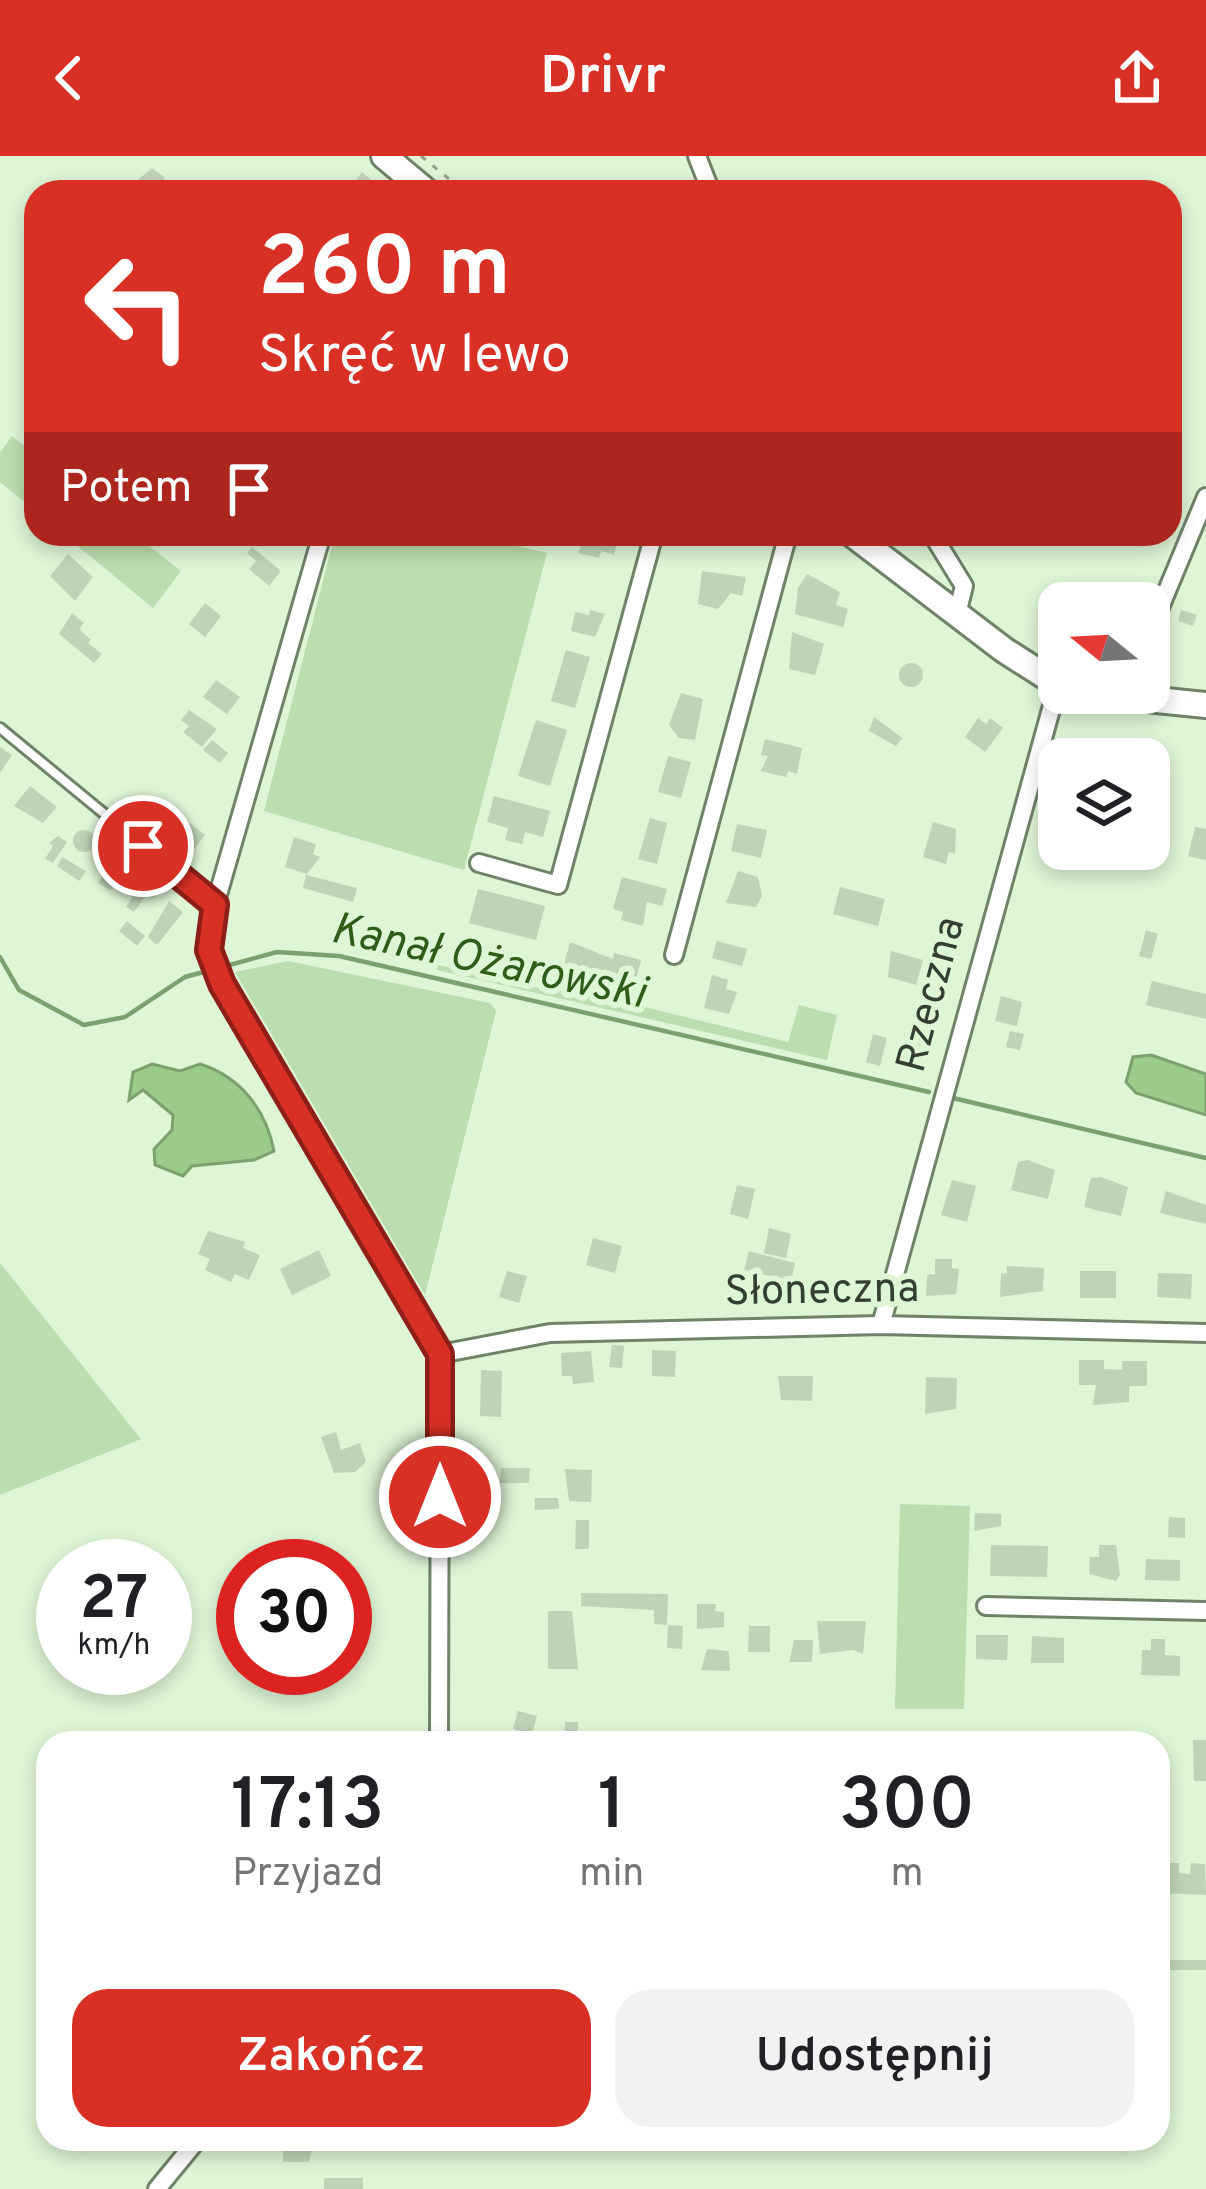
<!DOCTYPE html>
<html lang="pl">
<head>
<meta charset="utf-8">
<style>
  :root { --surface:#fff; --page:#f2f2f2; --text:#202124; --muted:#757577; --accent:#d93025 }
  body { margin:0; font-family:Overpass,sans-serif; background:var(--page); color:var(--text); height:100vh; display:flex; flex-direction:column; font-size:45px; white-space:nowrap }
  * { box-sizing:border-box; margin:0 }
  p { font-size:39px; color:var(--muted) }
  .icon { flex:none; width:66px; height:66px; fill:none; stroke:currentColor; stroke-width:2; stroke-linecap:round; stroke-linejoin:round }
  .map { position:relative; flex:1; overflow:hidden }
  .panel { position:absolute; left:36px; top:1575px; width:1134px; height:420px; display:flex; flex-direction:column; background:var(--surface); border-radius:36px; box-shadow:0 6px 18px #0003 }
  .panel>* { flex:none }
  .banner { position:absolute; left:24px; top:24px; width:1158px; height:366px; border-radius:36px; box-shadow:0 6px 18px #0003; background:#d93025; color:#fff; overflow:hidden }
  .needle { width:78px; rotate:288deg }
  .tools { position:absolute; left:1038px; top:426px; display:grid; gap:24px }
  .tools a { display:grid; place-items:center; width:132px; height:132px; border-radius:24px; background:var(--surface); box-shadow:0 6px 18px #0003; font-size:60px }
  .speed { position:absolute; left:36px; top:1383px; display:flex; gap:24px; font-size:60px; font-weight:700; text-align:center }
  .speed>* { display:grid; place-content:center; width:156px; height:156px; border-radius:50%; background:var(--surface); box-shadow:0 6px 18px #0003; line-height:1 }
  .speed small { font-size:30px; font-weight:400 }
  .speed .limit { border:18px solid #d22; background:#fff; color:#111 }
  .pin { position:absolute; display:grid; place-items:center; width:102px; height:102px; color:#fff; margin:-51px; border:6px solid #fff; border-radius:50%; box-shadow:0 3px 12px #0007 }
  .me { position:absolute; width:132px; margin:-66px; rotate:0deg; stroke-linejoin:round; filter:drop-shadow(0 0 9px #0008) }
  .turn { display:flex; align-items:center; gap:42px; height:252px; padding:0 36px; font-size:54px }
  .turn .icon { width:156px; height:156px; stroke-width:2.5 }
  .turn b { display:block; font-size:84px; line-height:102px }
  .then { display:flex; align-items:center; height:114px; padding:0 36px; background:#0003; gap:24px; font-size:45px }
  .eta { display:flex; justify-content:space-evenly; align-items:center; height:204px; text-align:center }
  .eta b { font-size:72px; font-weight:600; line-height:84px }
  .cta { display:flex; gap:24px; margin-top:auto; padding:24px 36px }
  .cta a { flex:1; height:138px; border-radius:36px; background:var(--accent); color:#fff; font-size:48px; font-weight:600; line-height:138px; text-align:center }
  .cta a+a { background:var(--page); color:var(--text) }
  header { display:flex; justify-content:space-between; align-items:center; height:156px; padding:0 36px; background:var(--accent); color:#fff; font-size:54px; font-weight:600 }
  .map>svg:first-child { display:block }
</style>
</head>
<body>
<header><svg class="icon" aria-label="back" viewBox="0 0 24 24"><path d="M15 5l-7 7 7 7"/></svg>Drivr<svg class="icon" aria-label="share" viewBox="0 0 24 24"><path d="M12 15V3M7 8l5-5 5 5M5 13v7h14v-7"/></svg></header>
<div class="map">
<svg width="1206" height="2033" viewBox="0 0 1206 2033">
  <rect width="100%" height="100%" fill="#def5d6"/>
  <g fill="#bcddb0">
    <polygon points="12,280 36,299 36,355 0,326 0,297"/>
    <polygon points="63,378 134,378 181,415 153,452"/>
    <polygon points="335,378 470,378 547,397 464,714 264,655"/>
    <polygon points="288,805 490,847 496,855 425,1139 235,816"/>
    <polygon points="438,809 543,833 546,827 788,886 799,849 837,859 827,904 437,814"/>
    <polygon points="0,1107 141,1283 0,1339"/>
    <polygon points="900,1348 970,1350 964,1553 895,1553"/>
  </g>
  <g fill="#9acb88" stroke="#7ca16e" stroke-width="3">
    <polygon points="1151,899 1206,918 1206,959 1136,937 1126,926 1133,901"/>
    <path d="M152,908l28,7 20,-7c41,13 66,46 74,87l-20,9 -62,6 -9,10 -28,-11 -1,-16 18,-19 1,-15 -30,-25 -14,10 4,-28z"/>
  </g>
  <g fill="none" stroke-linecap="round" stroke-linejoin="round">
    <g stroke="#7ca16e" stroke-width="4.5">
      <polyline points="0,801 19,834 84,869 125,861 185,821 211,814"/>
      <polyline points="222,811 277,796 339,800 929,936"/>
      <polyline points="953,942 1206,1002"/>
    </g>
  </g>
  <g fill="#bed4b7">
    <polygon points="152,12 165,22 154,36 133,28"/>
    <polygon points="362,16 376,28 372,34 347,36"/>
    <polygon points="276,24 291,36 267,36"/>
    <polygon points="248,378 272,378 264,389"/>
    <polygon points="574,378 615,378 619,379 614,399 601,395 599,402 578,397 581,390 571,387"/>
    <polygon points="252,391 281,415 269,430 249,413 256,405 247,397"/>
    <polygon points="68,398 93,421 75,445 50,420"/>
    <polygon points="702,415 746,421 742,440 731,437 718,453 698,448"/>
    <polygon points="807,418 840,436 836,449 848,453 843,471 795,458 798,432"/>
    <polygon points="205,447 221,460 205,481 189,468"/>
    <polygon points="590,454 605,458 595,481 571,475 575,456 589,459"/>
    <polygon points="1181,454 1197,459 1193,470 1178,465"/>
    <polygon points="72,457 84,467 79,473 91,484 88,487 102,498 94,507 59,478"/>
    <polygon points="792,476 824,488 815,519 789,513"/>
    <polygon points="566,494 590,501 575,552 551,545"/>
    <circle cx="911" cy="519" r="12"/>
    <polygon points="216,524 240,541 227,558 203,541"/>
    <polygon points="681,537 703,543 695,584 679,582 669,569"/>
    <polygon points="189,554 217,573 202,591 183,576 189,570 181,564"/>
    <polygon points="874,561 902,582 896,590 869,575"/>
    <polygon points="978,562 986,568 990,562 1003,572 985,596 965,581"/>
    <polygon points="536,564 567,574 550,630 518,620"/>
    <polygon points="765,583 802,592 797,618 788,615 786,621 761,615 768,600 761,599"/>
    <polygon points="212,584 228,597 220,607 203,594"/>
    <polygon points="1060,589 1084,595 1082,603 1059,603 1059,624 1052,623"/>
    <polygon points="0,591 12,599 0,617"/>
    <polygon points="668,600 691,606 681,642 658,636"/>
    <polygon points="30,630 57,651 43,667 14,650"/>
    <polygon points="494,640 550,655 543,681 525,676 522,688 505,684 508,672 487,666"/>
    <polygon points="650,662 667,667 657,708 638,703"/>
    <polygon points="184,663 205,679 188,701 170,686 176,678 171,674"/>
    <polygon points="933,666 956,673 955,698 949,696 946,708 923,701"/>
    <polygon points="737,668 767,674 761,702 731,695"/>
    <polygon points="1195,671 1206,673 1206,704 1188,700"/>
    <circle cx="84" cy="685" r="11"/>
    <polygon points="58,680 67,686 53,707 45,703 53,690 49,687"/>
    <polygon points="294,681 316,688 313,698 320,701 307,718 285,711"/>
    <polygon points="62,701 86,715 79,725 57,710"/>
    <polygon points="112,704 124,711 119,719 124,721 110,734 98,727"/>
    <polygon points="738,715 758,721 762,740 756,751 726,747"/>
    <polygon points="306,719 357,732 353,746 303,732"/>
    <polygon points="622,721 667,733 662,750 647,746 643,770 621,764 623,756 613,753"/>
    <polygon points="143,724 158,736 153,742 147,738 134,756 126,751"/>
    <polygon points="840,731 885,743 878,770 833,758"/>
    <polygon points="478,733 545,750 536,784 469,767"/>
    <polygon points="169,745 183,756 157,789 148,781"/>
    <polygon points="127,765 145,780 137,790 119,775"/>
    <polygon points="1146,774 1158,778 1151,803 1139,800"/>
    <polygon points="717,785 747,793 742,810 712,802"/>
    <polygon points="570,786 613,803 614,797 641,804 634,831 591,814 590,819 563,812"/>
    <polygon points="891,795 923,804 916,829 888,821"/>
    <polygon points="712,819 728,824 726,833 737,836 729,858 704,852"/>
    <polygon points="1152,825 1206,838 1206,863 1146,849"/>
    <polygon points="1001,840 1022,846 1017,870 995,865"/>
    <polygon points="1010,875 1024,878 1020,894 1006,891"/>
    <polygon points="905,876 931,883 923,915 897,908"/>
    <polygon points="873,878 887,882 880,910 866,906"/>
    <polygon points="1028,1004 1055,1014 1048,1043 1011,1034 1018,1006"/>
    <polygon points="1101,1021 1128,1031 1121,1060 1084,1051 1091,1022"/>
    <polygon points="952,1024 976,1030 967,1066 941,1059"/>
    <polygon points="737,1029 755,1033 748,1063 730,1058"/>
    <polygon points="1166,1035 1206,1049 1206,1068 1160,1057"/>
    <polygon points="769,1072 791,1078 786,1102 764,1097"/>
    <polygon points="208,1075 245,1086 243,1092 260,1099 249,1124 235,1118 231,1126 205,1114 210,1103 198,1098"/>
    <polygon points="593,1082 622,1090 615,1117 586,1109"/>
    <polygon points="319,1094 331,1120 292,1139 280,1113"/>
    <polygon points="749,1095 795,1107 791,1125 744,1114"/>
    <polygon points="935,1103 952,1103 952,1112 959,1113 956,1138 926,1140 927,1119 935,1118"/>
    <polygon points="1007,1110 1044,1112 1043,1135 1000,1141 1001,1117 1007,1118"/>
    <polygon points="507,1115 527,1120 519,1147 499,1141"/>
    <rect x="1080" y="1115" width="36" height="27"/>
    <polygon points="1158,1117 1192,1118 1191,1143 1157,1141"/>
    <polygon points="612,1189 624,1190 622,1212 609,1211"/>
    <polygon points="652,1194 676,1195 675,1221 652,1220"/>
    <polygon points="591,1195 594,1226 573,1228 572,1220 562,1220 561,1197"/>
    <polygon points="1079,1204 1104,1204 1104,1213 1122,1214 1122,1205 1147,1205 1147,1230 1129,1230 1129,1246 1093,1249 1096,1229 1079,1229"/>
    <polygon points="481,1214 502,1215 501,1261 480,1260"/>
    <polygon points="778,1220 813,1220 812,1245 781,1244"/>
    <polygon points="926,1221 957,1222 956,1253 925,1258"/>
    <polygon points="336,1276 341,1294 360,1287 366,1306 355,1316 334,1317 321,1281"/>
    <polygon points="501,1312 530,1312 529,1327 500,1327"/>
    <polygon points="565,1313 592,1314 591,1346 569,1345"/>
    <polygon points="535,1342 558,1342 559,1353 535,1354"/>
    <polygon points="975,1357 1001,1358 1001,1370 974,1375"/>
    <polygon points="1169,1361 1185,1362 1185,1382 1168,1381"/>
    <polygon points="576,1364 589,1364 589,1393 575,1393"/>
    <polygon points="991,1389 1048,1390 1047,1421 990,1420"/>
    <polygon points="1099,1389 1116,1389 1120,1419 1116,1425 1089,1418 1090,1401 1099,1401"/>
    <polygon points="1146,1403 1180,1404 1180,1425 1145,1424"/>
    <polygon points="581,1437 668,1438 667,1469 654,1468 654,1454 581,1450"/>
    <polygon points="697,1448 716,1448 715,1455 724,1456 724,1471 697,1473"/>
    <polygon points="548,1455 572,1455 578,1513 548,1513"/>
    <polygon points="817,1465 866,1465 863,1498 853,1494 820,1498"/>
    <polygon points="668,1469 683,1470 682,1493 667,1492"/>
    <polygon points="749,1470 770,1470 770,1496 748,1496"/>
    <polygon points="976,1479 1008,1479 1007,1504 976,1503"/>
    <polygon points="1032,1480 1064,1482 1064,1507 1031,1507"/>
    <polygon points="1151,1483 1165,1483 1165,1499 1180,1500 1180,1520 1141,1519 1142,1494 1151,1494"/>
    <polygon points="794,1484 813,1484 812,1506 789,1506"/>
    <polygon points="707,1493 729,1495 730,1515 701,1514"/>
    <polygon points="518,1555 537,1560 532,1578 513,1573"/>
    <polygon points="565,1566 578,1566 577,1587 564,1586"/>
    <polygon points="1193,1584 1206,1584 1206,1625 1194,1625"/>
    <rect x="1158" y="1649" width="10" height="20"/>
    <polygon points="1158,1707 1179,1707 1179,1717 1190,1718 1191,1707 1205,1708 1206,1739 1158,1737"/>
    <rect x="1167" y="1804" width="39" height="10"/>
    <polygon points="283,1983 314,1986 309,2006 283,2006"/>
    <rect x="324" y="2022" width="39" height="11"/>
  </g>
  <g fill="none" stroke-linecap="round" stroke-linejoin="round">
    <defs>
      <polyline id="service" points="0,572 214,748"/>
      <g id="minor">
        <polyline points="697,0 711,36"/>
        <polyline points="322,378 215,749 209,794 222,828 440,1198 439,1587"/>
        <polyline points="932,378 964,430 957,458"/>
        <polyline points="1149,478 1206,341"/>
        <polyline points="479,707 558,729 654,378"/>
        <polyline points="674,799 788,378"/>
        <polyline points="881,1169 1058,528"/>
        <polyline points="440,1198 550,1177 881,1169 1206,1177"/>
        <polyline points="986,1450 1206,1455"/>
        <polyline points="157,2033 198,1983"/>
      </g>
      <g id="secondary">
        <polyline points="384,0 427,36"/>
        <polyline points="852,378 1004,494 1059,529"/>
        <polyline points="1088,537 1206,549"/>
      </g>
    </defs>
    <use href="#service" stroke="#6f8368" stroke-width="14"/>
    <use href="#minor" stroke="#6f8368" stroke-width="22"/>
    <use href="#secondary" stroke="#6f8368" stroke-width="30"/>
    <g stroke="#91a18b" stroke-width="3" stroke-dasharray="6 9" stroke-linecap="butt">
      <polyline points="421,0 465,36"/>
      <polyline points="889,378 897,385"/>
    </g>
    <use href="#service" stroke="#fff" stroke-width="8"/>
    <use href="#minor" stroke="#fff" stroke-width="16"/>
    <use href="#secondary" stroke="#fff" stroke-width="24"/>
  </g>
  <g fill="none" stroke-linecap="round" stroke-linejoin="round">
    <defs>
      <polyline id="route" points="143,690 215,749 209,794 222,828 440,1198 440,1341"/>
    </defs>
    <use href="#route" stroke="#8d1f18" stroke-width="30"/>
    <use href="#route" stroke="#d93025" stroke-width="21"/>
  </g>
  <g text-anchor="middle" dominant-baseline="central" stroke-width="12" stroke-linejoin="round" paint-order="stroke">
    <g font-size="42" fill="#353e32" stroke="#def5d6">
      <text transform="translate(933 839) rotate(-75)">Rzeczna</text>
      <text transform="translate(822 1136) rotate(-1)">Słoneczna</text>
    </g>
    <g font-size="45" font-style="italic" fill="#2e5c19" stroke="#def5d6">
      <text transform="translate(488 807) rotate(12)">Kanał Ożarowski</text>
    </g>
  </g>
</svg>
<div class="tools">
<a><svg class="needle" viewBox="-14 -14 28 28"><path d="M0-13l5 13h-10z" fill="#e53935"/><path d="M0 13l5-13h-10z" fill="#757577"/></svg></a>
<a><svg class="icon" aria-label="layers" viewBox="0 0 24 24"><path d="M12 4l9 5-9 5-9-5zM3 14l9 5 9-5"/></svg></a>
</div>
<div class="speed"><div>27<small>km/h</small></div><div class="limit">30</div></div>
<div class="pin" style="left:143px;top:690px;background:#d93025"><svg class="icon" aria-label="arrive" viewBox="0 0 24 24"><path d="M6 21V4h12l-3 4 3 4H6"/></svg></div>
<svg class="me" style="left:440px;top:1341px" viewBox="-20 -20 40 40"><circle r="17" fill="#d93025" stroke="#fff" stroke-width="3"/><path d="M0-11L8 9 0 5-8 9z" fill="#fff"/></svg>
<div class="banner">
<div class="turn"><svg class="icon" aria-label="left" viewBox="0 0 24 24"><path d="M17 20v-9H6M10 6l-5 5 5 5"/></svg><div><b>260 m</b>Skręć w lewo</div></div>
<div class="then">Potem<svg class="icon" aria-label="arrive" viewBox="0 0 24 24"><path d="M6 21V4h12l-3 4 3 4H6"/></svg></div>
</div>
<section class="panel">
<div class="eta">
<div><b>17:13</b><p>Przyjazd</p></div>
<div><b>1</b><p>min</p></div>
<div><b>300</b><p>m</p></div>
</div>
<div class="cta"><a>Zakończ</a><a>Udostępnij</a></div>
</section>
</div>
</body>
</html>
